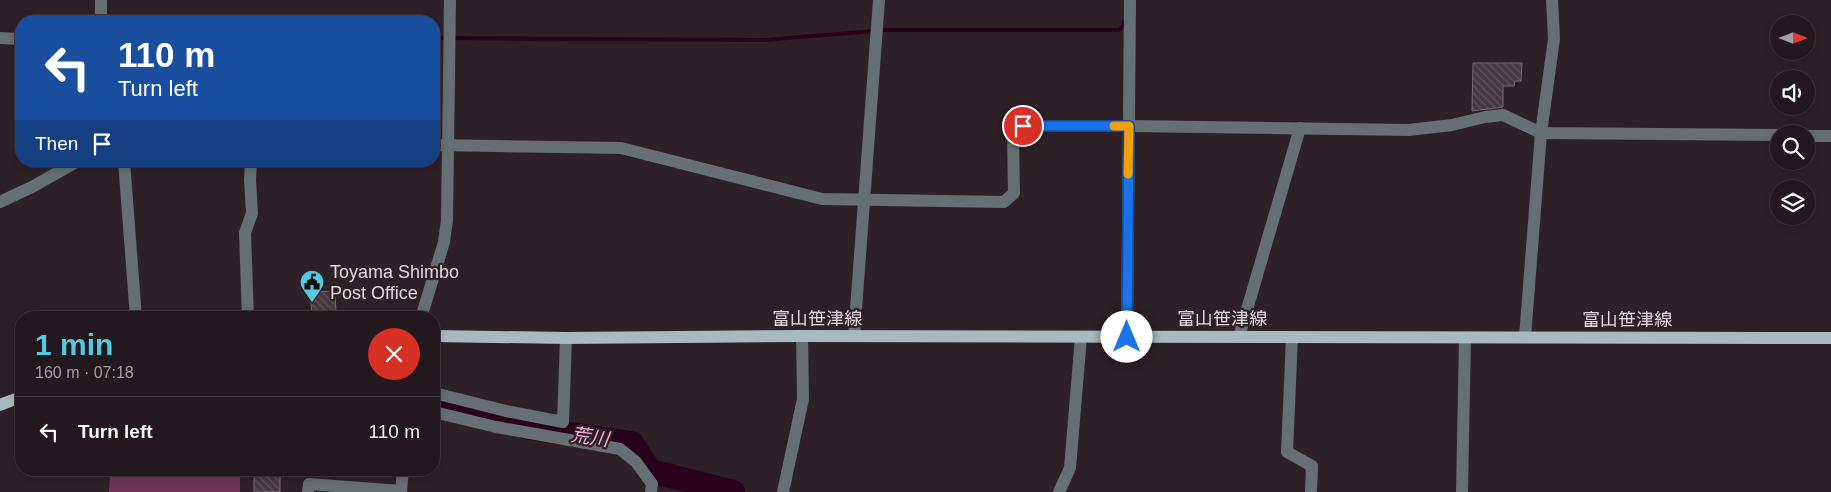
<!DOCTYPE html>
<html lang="en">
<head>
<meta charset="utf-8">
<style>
  :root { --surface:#22181d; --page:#2a2126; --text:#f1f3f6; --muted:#a2a0a4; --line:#3f373b; --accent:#56c9e1 }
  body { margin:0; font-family:Arial,"Noto Sans JP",sans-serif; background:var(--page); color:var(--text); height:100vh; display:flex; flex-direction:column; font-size:19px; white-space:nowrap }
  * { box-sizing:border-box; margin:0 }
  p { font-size:16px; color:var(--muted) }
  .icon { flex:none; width:28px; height:28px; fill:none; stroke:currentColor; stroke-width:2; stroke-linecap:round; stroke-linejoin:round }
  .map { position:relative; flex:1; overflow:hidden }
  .panel { position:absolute; left:15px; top:311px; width:425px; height:165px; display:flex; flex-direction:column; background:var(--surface); border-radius:20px; box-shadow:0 2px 8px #0003,0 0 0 1px var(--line) }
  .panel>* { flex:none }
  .banner { position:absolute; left:15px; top:15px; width:425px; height:152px; border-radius:20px; box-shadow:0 2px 8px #0003,0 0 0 1px var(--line); background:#1a4fa0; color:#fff; overflow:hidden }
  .needle { width:32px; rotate:90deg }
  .tools { position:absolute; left:1770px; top:15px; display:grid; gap:10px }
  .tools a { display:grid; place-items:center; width:45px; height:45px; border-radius:50%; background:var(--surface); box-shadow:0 2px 8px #0003,0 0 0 1px var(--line); font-size:25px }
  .pin { position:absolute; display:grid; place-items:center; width:42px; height:42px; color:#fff; margin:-21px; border:2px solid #fff; border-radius:50%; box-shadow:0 1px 5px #0007 }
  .me { position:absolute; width:55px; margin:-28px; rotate:0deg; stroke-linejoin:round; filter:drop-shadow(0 0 4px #0008) }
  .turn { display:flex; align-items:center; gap:18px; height:105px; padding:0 20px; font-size:22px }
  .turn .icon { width:65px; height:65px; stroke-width:2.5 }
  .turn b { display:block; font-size:35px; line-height:42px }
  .then { display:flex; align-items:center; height:48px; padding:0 20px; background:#0003; gap:10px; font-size:19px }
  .round { display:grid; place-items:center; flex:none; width:52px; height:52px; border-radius:26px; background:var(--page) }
  .headline { display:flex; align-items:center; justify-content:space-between; height:85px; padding:0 20px }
  h1 { font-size:30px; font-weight:800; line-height:38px; color:var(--accent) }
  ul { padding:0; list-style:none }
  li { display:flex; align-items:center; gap:15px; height:70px; padding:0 20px; border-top:1px solid var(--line) }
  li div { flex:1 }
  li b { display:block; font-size:19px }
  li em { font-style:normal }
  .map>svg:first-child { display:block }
</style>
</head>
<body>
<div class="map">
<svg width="1831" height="492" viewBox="0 0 1831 492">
  <defs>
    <pattern id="building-back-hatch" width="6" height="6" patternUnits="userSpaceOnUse" patternTransform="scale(1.25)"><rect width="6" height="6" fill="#46383f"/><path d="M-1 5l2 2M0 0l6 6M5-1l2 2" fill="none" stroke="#60545a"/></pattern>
  </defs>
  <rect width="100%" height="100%" fill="#2e2027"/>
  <polygon fill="#703556" points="110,470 240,470 240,492 109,492"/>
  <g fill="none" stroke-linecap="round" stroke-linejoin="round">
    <polyline stroke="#29011a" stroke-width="4" points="434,38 764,40 886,30 1119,30 1124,25 1124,22"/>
    <polyline stroke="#29011a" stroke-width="24" points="434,401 530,428 632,443 650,471 733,492"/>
  </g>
  <g fill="url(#building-back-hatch)" stroke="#7b6b73">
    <polygon points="1473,63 1522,63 1521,81 1515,81 1514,86 1503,86 1503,107 1472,111"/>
    <polygon points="335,291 336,314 312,315 310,292"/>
    <rect x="254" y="470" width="26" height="22"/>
  </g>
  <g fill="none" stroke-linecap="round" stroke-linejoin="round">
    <g stroke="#666f71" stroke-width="12">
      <polyline points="101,21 101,0"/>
      <polyline points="0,38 21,39"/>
      <polyline points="1806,136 1831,136"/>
      <polyline points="434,145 621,148 822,199 1004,202 1014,193 1013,134 1023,126 1129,126 1409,130 1452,125 1485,117 1503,115 1541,133 1779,135"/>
      <polyline points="124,161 136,318"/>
      <polyline points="0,202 32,187 78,161"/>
      <polyline points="248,318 245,233 252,213 250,180 251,161"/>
      <polyline points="421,318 444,242 447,220 450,0"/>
      <polyline points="854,336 879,0"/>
      <polyline points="1127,337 1130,0"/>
      <polyline points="1239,337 1300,128"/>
      <polyline points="1292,337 1287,452 1312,466 1311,492"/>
      <polyline points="1525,337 1541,133 1554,39 1552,0"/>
      <polyline points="434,393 506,411 563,422 566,338"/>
      <polyline points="434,412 496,427 620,449 636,462 652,484 651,492"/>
      <polyline points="308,492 309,484 401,491"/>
      <polyline points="401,492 403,470"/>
      <polyline points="783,492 803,399 802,336"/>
      <polyline points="1059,492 1070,468 1081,337"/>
      <polyline points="1462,492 1465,338"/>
    </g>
    <g stroke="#a8babe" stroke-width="12">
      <polyline points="434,336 566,338 802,336 1831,338"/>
      <polyline points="0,405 21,397"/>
    </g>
  </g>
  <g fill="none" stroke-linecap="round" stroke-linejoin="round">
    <defs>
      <polyline id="route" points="1023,126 1129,126 1127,337"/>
    </defs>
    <use href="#route" stroke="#114b97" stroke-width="12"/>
    <use href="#route" stroke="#1a73e8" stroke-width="9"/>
    <polyline stroke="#f59e0b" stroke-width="9" points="1114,126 1129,126 1128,174"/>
  </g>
  <defs>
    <symbol id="civic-pin" viewBox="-11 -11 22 30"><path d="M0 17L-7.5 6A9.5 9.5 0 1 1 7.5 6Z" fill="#56c9e1" stroke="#2e2027"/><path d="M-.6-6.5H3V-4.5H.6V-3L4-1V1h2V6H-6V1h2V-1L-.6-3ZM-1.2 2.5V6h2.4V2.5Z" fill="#111"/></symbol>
  </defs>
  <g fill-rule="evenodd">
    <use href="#civic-pin" x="298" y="268" width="28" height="38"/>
  </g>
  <g text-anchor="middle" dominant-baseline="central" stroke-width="4.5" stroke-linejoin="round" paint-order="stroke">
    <g font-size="18" fill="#e2d8dc" stroke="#2e2027" text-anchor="start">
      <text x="330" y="272">Toyama Shimbo<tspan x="330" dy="21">Post Office</tspan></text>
    </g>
    <g font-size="18" fill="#e2d8dc" stroke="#2e2027">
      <text x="817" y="319">富山笹津線</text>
      <text x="1222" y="319">富山笹津線</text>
      <text x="1627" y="320">富山笹津線</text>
    </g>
    <g font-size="19" font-style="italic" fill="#f9afd5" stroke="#2e2027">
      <text transform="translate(590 437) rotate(8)">荒川</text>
    </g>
  </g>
</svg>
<div class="tools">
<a><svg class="needle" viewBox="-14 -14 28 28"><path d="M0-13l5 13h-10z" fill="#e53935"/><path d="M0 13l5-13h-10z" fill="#a2a0a4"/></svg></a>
<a><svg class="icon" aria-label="sound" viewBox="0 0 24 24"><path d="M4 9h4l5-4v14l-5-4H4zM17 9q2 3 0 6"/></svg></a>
<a><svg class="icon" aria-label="search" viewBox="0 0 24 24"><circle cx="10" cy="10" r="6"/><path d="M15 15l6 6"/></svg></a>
<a><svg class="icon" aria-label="layers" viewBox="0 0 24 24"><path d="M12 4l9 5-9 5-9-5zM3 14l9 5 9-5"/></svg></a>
</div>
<div class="pin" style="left:1023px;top:126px;background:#d93025"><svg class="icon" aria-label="arrive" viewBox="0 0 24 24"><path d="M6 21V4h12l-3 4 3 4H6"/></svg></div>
<svg class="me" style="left:1127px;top:337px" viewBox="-20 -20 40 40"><circle r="19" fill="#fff"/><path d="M0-13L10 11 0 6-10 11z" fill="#1a73e8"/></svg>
<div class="banner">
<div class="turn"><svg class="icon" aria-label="left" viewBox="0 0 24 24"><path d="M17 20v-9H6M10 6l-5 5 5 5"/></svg><div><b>110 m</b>Turn left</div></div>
<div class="then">Then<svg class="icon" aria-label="arrive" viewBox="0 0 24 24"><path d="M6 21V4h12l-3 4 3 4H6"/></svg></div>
</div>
<section class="panel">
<div class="headline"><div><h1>1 min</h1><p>160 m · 07:18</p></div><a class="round" style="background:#d93025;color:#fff"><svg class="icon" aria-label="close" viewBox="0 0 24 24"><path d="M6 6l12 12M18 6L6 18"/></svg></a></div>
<ul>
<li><svg class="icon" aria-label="left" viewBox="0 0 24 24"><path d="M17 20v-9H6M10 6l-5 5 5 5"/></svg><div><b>Turn left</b></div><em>110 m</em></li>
</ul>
</section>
</div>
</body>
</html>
